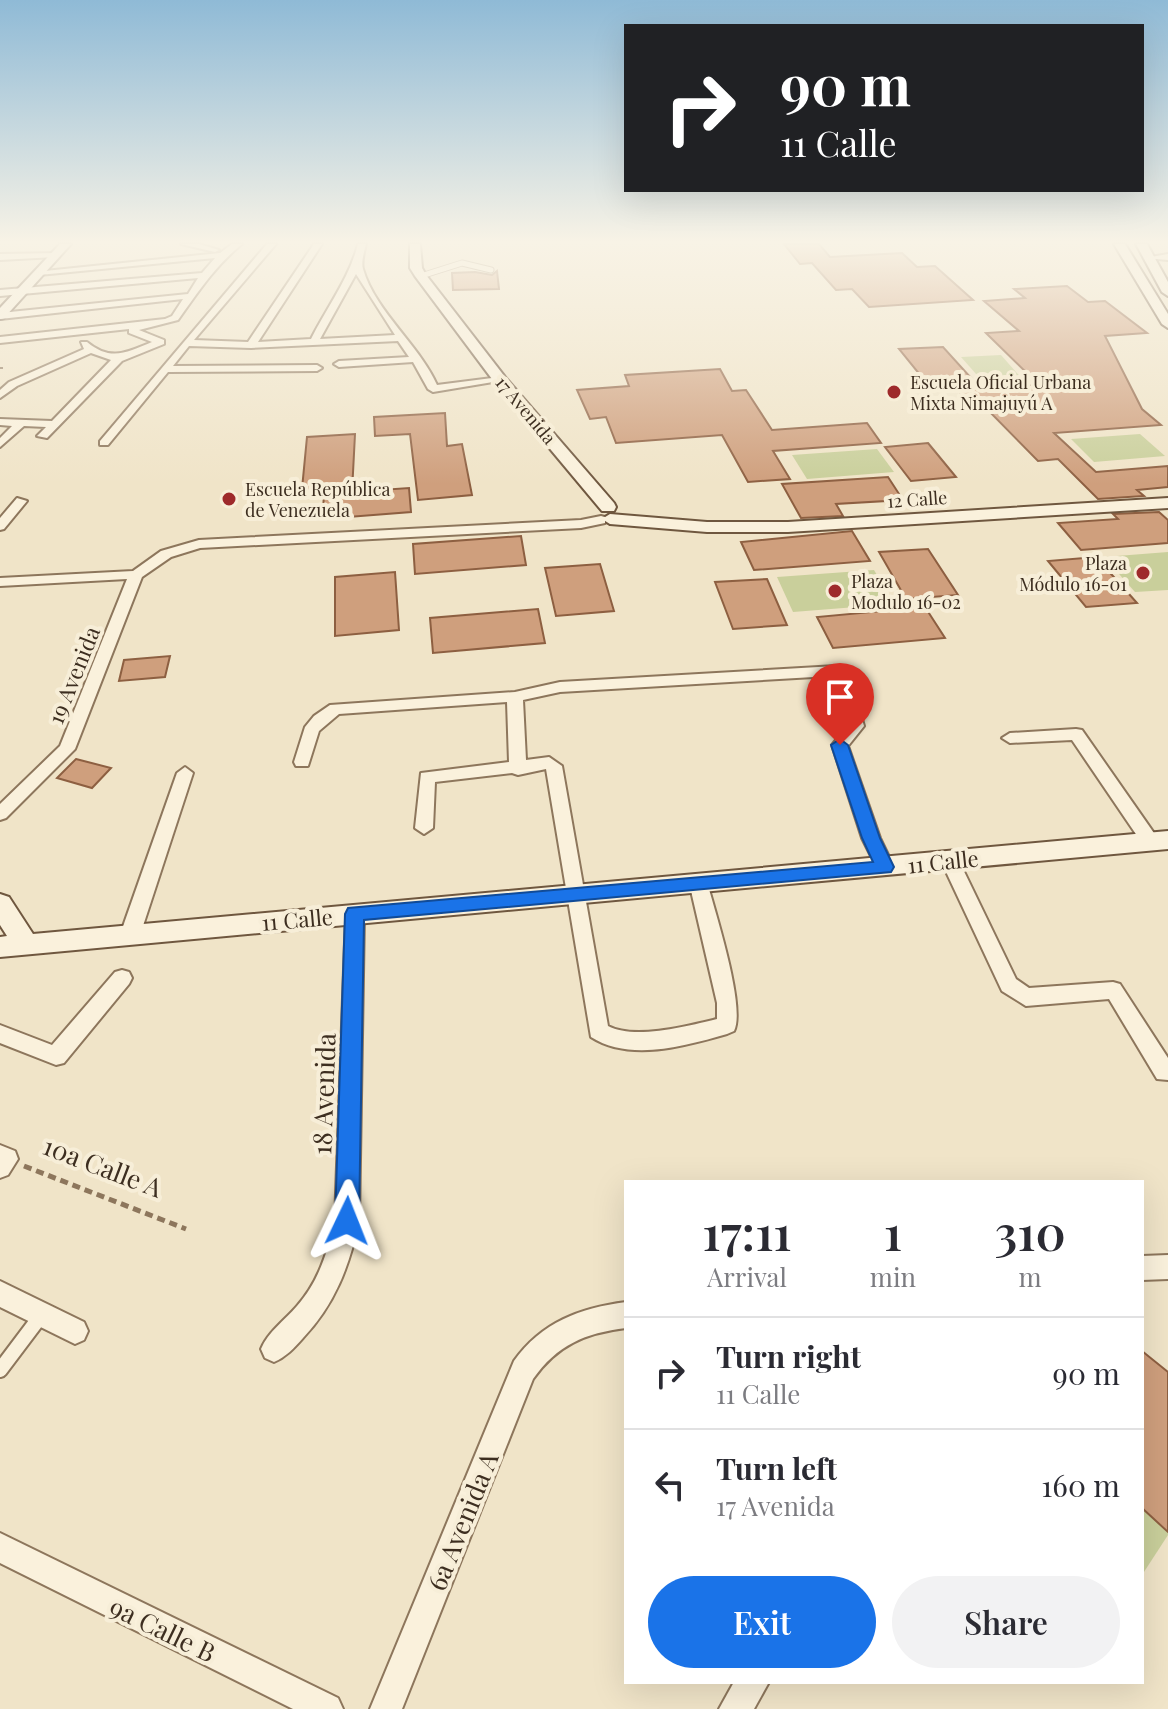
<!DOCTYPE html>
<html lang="en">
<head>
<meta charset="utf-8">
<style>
  :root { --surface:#fff; --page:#f2f2f3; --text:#2b2b33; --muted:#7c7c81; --line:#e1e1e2; --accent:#1a73e8 }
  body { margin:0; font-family:"Playfair Display",serif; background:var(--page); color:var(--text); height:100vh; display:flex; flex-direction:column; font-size:30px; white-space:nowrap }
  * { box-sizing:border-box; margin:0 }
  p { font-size:26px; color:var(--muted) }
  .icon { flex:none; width:44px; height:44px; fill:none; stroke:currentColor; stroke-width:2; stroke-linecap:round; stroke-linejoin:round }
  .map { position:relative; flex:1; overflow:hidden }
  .side { position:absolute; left:624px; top:1180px; width:520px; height:504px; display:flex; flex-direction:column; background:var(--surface); border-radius:0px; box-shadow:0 8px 32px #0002 }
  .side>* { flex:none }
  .guide { position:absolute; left:624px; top:24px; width:520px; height:168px; border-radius:0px; box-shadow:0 8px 32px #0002; background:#202124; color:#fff; overflow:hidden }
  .pin { position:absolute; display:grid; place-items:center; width:68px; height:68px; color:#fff; margin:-82px -34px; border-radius:50% 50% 50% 0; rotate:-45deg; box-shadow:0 0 8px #0007 }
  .pin .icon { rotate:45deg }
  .me { position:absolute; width:88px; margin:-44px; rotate:2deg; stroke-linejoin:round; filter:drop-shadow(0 0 6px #0008) }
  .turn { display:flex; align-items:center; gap:28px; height:168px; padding:0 24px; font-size:36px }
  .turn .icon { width:104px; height:104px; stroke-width:2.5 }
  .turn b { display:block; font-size:56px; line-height:68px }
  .eta { display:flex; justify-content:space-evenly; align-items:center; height:136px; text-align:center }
  .eta b { font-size:48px; font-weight:600; line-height:56px }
  .button { display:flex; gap:16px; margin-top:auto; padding:16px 24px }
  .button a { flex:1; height:92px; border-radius:48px; background:var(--accent); color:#fff; font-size:32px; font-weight:600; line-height:92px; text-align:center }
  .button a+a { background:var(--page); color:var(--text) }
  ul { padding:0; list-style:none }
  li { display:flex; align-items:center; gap:24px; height:112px; padding:0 24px; border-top:2px solid var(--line) }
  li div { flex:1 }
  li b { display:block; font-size:30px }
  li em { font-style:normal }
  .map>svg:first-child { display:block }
</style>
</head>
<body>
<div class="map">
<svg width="1168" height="1709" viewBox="0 0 1168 1709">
  <rect width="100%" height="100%" fill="#f0e4c8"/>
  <g fill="#c9cf9b">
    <polygon points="1001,355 1025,382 984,383 961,357"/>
    <polygon points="1140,434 1165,456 1094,462 1071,439"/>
    <polygon points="877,449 894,472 807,479 792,455"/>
    <polygon points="1168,552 1168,590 1135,592 1104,557"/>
    <polygon points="874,570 894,604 793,612 777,577"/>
    <polygon points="1142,1496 1168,1521 1168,1535 1142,1575"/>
  </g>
  <g fill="#cf9f7d" stroke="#8d5f41" stroke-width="2">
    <polygon points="784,244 819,244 830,257 902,253 917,267 935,266 973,300 869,307 852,289 836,290 812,263 800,264"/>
    <polygon points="497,271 499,289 453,290 452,273 475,272 492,275"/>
    <polygon points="1067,286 1088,302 1105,301 1147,333 1105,336 1142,409 1161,425 1054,433 1096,472 1168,466 1168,487 1137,490 1144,496 1098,499 1058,459 1038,461 985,407 974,408 953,385 929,386 899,349 943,347 981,389 1039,385 986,333 1019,331 984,301 1025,298 1014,289"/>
    <polygon points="720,369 732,391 746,390 772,430 867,423 881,443 773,451 790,479 748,482 722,435 616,443 606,417 590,419 577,390 629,386 625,375"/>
    <polygon points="445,413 447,446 462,444 472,495 418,500 410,434 375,436 374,417"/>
    <polygon points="355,434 352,492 409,488 411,512 323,519 324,487 302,489 307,437"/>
    <polygon points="928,443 956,477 911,481 885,447"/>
    <polygon points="888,477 903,500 836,504 843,516 801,518 782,484"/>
    <polygon points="1159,512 1168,520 1168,543 1081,550 1058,523 1118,519 1113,514"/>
    <polygon points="852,531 870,561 754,570 741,542"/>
    <polygon points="521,536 526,565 415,574 413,544"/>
    <polygon points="928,549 958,595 906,599 879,552"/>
    <polygon points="1096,557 1137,603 1086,607 1048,561"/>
    <polygon points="600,564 614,611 556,616 545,568"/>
    <polygon points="395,572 399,630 335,636 335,577"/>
    <polygon points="767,579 787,625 733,629 715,582"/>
    <polygon points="925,607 945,638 833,648 817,617"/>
    <polygon points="538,609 545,643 433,653 430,618"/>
    <polygon points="170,656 165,677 119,681 124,660"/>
    <polygon points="76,759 111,768 92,788 57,778"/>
    <polygon points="1142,1351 1168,1372 1168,1532 1142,1508"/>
  </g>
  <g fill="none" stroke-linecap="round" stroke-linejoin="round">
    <defs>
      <polyline id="lane-far1" points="421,276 462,263 491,270"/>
      <polyline id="lane" points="0,1370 40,1317"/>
      <g id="street">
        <polygon points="181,244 199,244 219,250 215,252"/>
        <path d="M232,244h10c-27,22 -44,48 -64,76l-39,10 25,10v4l-42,17 -75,77 -10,-2 9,-9 -22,-1 -24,21v-9l12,-12 -12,-1v-6l52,2 59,-61 -20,-7 -74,33 -17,12v-8l9,-8 75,-33 -3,-7h6c24,20 40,10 65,0l-23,-9v-4l-129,14v-6l165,-18 7,-3 11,-17 -183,20v-6l188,-19 10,-16 -198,18v-6l202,-17 13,-15 -176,17 -4,-3 185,-19z"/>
        <path d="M267,244h9l-82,96 54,2 66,-98h8l-64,98 53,-3c15,-30 39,-62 47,-95h8c-2,8 -5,18 -3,25 12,42 57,77 74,116l63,-8 5,3 -72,12 -5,-3 -15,-27 -74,5 -5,-3 5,-3 70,-4 -11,-16 -147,7 -62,-2 -16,20 144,-1 5,3 -5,3 -149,1 -60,73h-8v-4zM356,274l39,61 -75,4z"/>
        <polygon points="58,253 55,257 0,260 0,254"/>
        <polygon points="1168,254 1168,260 1145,258"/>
        <polygon points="17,498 27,501 4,529 0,530 0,518"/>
        <polygon points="601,516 605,517 605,523 581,528 200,548 171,557 142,577 75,749 6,818 0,820 0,804 60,746 127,579 0,586 0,578 133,571 161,551 199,540 581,520"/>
        <path d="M836,666l5,2 11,17 12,41 -16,20 32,92 14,29 -3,5h-12l-17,-34 -30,-93 16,-20 -17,-49 -271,16 -37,8 3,60 23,-3 13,9 46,260c26,14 80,0 109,-7v-16l-28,-121 2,-5h14l2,5c8,30 39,126 27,149l-7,3c-42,12 -97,28 -136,3l-45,-268 -28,6 -6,-2 -77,9 -2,46 -9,6 -9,-6 6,-55 88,-11 -2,-60 -168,12 -20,17 -11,35h-12l-2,-4 11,-35 9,-11 16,-11 185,-13 45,-10z"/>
        <polygon points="1076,729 1082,730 1156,836 1159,841 1156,846 1144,846 1072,740 1010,743 1002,738 1010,733"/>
        <polygon points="185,767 193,773 140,935 137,940 130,943 123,940 120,935 177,773"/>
        <polygon points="950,854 959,861 1016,979 1029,988 1113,982 1120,984 1168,1058 1168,1080 1157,1079 1109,999 1026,1006 1002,991 941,861"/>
        <path d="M355,907l7,2 2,5 -5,307c-10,46 -24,83 -56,117 -9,10 -17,19 -29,24l-9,-4 -4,-9c7,-17 24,-29 36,-43 22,-25 30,-53 38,-85l11,-307 2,-5z"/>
        <polygon points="122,970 129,972 132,978 129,984 64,1063 56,1065 0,1043 0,1025 52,1045 115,972"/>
        <polygon points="0,1145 15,1151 18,1159 8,1175 0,1178"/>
        <polygon points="1168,1255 1168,1279 1142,1280 1142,1256"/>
        <polygon points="0,1281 84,1322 88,1331 84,1340 75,1344 0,1307"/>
        <path d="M626,1302v26c-41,5 -69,17 -93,51l-131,330h-32l144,-348c28,-39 66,-53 112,-59z"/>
        <polygon points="0,1533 338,1698 343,1709 293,1709 0,1563"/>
        <polygon points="734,1682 769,1682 754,1709 719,1709"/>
      </g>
      <g id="secondary">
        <polygon points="60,244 71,244 4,318 0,319 0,308"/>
        <polygon points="410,244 420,244 422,268 426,275 505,377 614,503 616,507 614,511 602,511 495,383 415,276 410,268"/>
        <polygon points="1114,244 1125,244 1168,314 1168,328 1162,324"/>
        <polygon points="1136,244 1147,244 1168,282 1168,296 1162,292"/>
        <polygon points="1168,498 1168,508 788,532 707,532 610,524 602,519 610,514 707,522 788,522"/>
        <polygon points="1168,831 1168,849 0,957 0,937 7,936 0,925 0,894 9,897 33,934"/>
      </g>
    </defs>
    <use href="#lane-far1" stroke="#8d765c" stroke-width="7"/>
    <use href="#lane" stroke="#8d765c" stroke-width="18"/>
    <use href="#street" stroke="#8d765c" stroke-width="4"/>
    <use href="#secondary" stroke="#6f573f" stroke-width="4"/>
    <polyline stroke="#8d765c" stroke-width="2" stroke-dasharray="3 2" stroke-linecap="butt" points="0,368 5,368"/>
    <polyline stroke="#8d765c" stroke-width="5" stroke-dasharray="8 5" stroke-linecap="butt" points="24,1166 186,1229"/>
    <use href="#lane-far1" stroke="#faf1dc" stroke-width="5"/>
    <use href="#lane" stroke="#faf1dc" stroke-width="14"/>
    <use href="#street" fill="#faf1dc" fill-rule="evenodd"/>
    <use href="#secondary" fill="#faf1dc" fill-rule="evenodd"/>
  </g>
  <linearGradient id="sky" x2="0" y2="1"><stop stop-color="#8fbad6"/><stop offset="0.5" stop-color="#f8f3e6"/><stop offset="1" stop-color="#f8f3e6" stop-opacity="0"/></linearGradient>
  <rect width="1168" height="484" fill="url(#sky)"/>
  <polygon fill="#1a73e8" stroke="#114b97" stroke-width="2" points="840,739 848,745 880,838 894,867 891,872 364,920 359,1221 355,1230 347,1233 338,1230 335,1221 345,914 348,908 873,862 862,838 831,745"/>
  <g fill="#9e2a2b" stroke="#f7eed8" stroke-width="3">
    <circle cx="894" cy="392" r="8"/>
    <circle cx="229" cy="499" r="8"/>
    <circle cx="1143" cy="573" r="8"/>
    <circle cx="835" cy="591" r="8"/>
  </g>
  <g text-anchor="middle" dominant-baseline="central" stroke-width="8" stroke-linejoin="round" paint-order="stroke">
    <g font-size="18" fill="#3d2e20" stroke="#f7eed8" text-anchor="start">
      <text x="910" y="382">Escuela Oficial Urbana<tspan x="910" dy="21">Mixta Nimajuyú A</tspan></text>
      <text x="245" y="489">Escuela República<tspan x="245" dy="21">de Venezuela</tspan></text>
      <text x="1127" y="563" text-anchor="end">Plaza<tspan x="1127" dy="21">Módulo 16-01</tspan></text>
      <text x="851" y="581">Plaza<tspan x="851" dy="21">Modulo 16-02</tspan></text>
    </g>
    <g font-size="18" fill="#3d2e20" stroke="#f7eed8">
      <text transform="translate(526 410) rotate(50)">17 Avenida</text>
      <text transform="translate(917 499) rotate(-4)">12 Calle</text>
    </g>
    <g font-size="22" fill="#3d2e20" stroke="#f7eed8">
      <text transform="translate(73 675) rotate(-68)">19 Avenida</text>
      <text transform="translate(943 861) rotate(-6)">11 Calle</text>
      <text transform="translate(297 919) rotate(-5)">11 Calle</text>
    </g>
    <g font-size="26" fill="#3d2e20" stroke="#f7eed8">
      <text transform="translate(323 1094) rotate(-88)">18 Avenida</text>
      <text transform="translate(103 1166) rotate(21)">10a Calle A</text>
      <text transform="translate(462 1521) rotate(-68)">6a Avenida A</text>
      <text transform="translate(163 1629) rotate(26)">9a Calle B</text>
    </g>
  </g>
</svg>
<div class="pin" style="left:840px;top:745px;background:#d93025"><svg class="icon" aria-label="arrive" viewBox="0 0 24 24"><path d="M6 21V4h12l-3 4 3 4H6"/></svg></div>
<svg class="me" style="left:347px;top:1221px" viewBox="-20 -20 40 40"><path d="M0-17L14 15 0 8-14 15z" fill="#1a73e8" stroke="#fff" stroke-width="4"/></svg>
<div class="guide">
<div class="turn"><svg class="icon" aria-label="right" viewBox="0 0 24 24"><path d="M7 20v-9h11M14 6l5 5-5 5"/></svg><div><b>90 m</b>11 Calle</div></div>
</div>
<section class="side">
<div class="eta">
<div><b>17:11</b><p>Arrival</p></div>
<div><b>1</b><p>min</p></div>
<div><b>310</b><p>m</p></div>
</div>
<ul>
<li><svg class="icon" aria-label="right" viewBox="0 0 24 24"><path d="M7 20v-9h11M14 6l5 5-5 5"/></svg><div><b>Turn right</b><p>11 Calle</p></div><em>90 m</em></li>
<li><svg class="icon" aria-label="left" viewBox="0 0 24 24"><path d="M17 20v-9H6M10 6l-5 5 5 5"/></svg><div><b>Turn left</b><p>17 Avenida</p></div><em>160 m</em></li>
</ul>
<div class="button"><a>Exit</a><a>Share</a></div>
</section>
</div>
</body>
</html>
